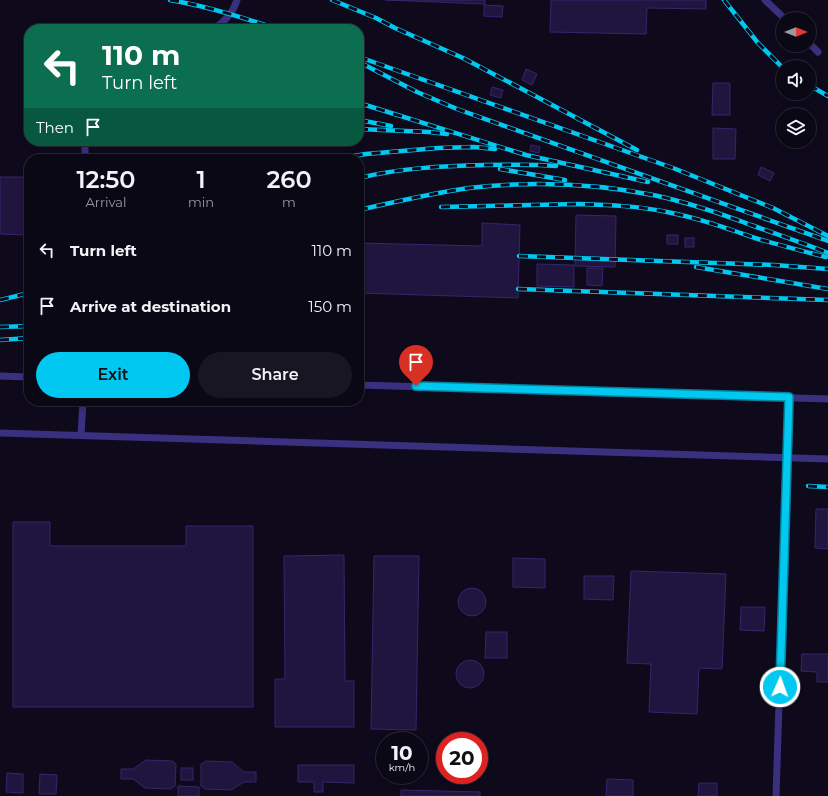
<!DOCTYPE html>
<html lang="en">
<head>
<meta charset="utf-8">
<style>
  :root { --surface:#0a0815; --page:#181622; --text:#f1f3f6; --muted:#999aa0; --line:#2a2934; --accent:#00c8f0 }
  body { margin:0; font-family:Montserrat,sans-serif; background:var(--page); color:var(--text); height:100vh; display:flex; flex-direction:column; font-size:15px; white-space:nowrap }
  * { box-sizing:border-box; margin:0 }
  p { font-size:13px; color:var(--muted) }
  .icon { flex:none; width:22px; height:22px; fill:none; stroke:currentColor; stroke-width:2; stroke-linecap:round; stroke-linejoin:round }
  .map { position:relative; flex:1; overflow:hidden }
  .sheet { position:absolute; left:24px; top:154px; width:340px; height:252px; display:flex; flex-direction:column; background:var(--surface); border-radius:16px; box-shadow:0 2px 6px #0003,0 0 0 1px var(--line) }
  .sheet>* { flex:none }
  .guide { position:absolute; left:24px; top:24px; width:340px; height:122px; border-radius:16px; box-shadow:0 2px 6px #0003,0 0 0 1px var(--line); background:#0b6e4f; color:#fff; overflow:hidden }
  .needle { width:26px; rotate:90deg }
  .fabs { position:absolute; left:776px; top:12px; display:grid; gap:8px }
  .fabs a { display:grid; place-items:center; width:40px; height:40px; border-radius:50%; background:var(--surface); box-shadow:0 2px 6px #0003,0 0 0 1px var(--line); font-size:20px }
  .speed { position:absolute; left:376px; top:732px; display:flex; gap:8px; font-size:20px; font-weight:700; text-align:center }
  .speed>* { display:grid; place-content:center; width:52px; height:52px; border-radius:50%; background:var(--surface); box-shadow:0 2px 6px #0003,0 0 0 1px var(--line); line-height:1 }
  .speed small { font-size:10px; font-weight:400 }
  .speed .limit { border:6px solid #d22; background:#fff; color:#111 }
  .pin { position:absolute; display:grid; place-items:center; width:34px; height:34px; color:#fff; margin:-41px -17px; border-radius:50% 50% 50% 0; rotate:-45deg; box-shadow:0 0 4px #0007 }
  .pin .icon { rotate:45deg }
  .me { position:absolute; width:44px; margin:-22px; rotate:2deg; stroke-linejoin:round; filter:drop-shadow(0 0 3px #0008) }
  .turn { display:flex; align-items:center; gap:14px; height:84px; padding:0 12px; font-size:18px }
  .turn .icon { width:52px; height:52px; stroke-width:2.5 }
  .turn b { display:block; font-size:28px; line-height:34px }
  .then { display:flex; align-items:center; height:38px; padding:0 12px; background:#0003; gap:8px; font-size:15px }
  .eta { display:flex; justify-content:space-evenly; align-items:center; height:68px; text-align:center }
  .eta b { font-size:24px; font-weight:600; line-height:28px }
  .primary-button { display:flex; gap:8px; margin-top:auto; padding:8px 12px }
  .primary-button a { flex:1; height:46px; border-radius:24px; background:var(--accent); color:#111; font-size:16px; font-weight:600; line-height:46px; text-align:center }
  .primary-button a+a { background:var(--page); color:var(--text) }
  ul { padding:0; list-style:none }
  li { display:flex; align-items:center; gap:12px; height:56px; padding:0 12px }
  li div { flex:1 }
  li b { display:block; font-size:15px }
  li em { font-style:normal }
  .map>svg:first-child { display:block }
</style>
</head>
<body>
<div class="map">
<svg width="828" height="796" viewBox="0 0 828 796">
  <rect width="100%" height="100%" fill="#0e0a1c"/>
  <g fill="#20153e" stroke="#37256c">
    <polygon points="385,0 485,0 485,4"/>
    <polygon points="551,0 706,0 706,9 647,8 646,34 550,32"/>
    <polygon points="484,5 503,6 502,17 484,16"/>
    <polygon points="526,69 537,74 532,85 522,80"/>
    <polygon points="713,83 730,83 730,115 712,115"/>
    <polygon points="492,87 503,90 501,98 490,95"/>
    <polygon points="713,128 736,129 735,159 713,159"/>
    <polygon points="531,145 540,147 539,153 530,151"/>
    <polygon points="761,167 774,173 770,181 758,175"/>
    <polygon points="0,177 27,177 26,224 29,224 29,239 25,239 25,235 0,234"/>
    <polygon points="576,215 616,216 615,267 575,266"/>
    <polygon points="482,223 520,225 518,298 359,293 359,243 482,246"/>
    <rect x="667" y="235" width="11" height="9"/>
    <rect x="685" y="238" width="9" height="9"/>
    <polygon points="537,264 574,265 574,287 537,286"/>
    <polygon points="587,268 603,268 602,286 587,285"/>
    <polygon points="816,509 828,509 828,549 815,548"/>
    <polygon points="13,522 50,522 50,546 186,546 186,526 253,526 253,707 13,707"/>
    <polygon points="344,555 345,681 354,681 354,727 275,727 275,679 285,679 284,556"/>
    <polygon points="374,556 419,556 416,730 371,729"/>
    <polygon points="513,558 545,559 545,588 513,587"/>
    <polygon points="631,571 726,574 722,669 699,668 697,714 649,712 651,664 627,663"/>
    <polygon points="584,576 614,576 613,600 584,599"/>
    <circle cx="472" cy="602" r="14"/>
    <polygon points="741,607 765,607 764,631 740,630"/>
    <polygon points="486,632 507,632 507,658 485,658"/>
    <polygon points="802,654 828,654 828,682 817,682 817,672 801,671"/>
    <circle cx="470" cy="674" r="14"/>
    <polygon points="146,760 172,761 176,764 175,786 170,789 145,788 133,779 121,779 121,769 133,769"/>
    <polygon points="206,761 232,762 244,772 256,772 256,782 244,782 231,790 205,789 201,786 201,764"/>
    <polygon points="298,765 354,765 354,783 323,782 323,792 314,792 314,782 298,782"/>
    <rect x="181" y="768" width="12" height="12"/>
    <polygon points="7,773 23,774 23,793 6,792"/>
    <polygon points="40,774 57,775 56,794 39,794"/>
    <polygon points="607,779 633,780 633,796 606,796"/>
    <polygon points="699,783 717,783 717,796 698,796"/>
    <polygon points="178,786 199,787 199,796 178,796"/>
    <polygon points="401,790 480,792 480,796 401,796"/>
  </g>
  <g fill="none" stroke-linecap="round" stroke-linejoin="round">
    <g stroke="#39317f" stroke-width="7">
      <polyline points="765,0 785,19"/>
      <path d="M213,29c12,-7 20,-16 24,-29"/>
      <polyline points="809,43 818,52"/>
      <polyline points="85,141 85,159"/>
      <polyline points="0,376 29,377"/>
      <polyline points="359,385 828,399"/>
      <polyline points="0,433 828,459"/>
      <polyline points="81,435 83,401"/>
      <polyline points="776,796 789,397"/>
    </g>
    <defs>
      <g id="rail">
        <path d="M170,0c36,6 72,17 107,29"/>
        <polyline points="332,0 376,18 395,28 463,58 522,89 637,150"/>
        <polyline points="724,0 758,43 783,68"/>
        <polyline points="359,57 673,168 773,208 828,236"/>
        <polyline points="359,62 417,92 457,109 828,241"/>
        <polyline points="809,85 828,96"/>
        <polyline points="359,103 526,155 648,182"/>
        <polyline points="359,120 391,126"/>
        <polyline points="359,129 429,132 447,134"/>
        <polyline points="336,159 366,154 438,148 474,147 495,149"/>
        <polyline points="500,169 565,180"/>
        <path d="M359,178c41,-10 84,-12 126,-13 24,0 47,-1 71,1"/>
        <path d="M441,207l138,-3c30,1 60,2 88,8 31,6 59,16 88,26 24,7 47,13 71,19"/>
        <path d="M359,210c36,-8 73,-17 110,-22 61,-7 124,-5 184,7 34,7 66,18 98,30 26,9 52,18 77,28"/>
        <polyline points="519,256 774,265 828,269"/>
        <polyline points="696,267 828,289"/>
        <polyline points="518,289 828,300"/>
        <polyline points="0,300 29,293"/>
        <polyline points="0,327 29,326"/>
        <polyline points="0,340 29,338"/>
        <polyline points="808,486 828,487"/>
      </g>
    </defs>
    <use href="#rail" stroke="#00c8f0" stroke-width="4.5"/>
    <use href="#rail" stroke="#0e0a1c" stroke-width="3" stroke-dasharray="9" stroke-linecap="butt"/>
  </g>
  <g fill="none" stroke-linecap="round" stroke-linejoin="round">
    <defs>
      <polyline id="route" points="416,386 789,397 780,687"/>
    </defs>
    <use href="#route" stroke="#00829c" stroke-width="10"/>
    <use href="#route" stroke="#00c8f0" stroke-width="7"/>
  </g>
</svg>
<div class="fabs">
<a><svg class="needle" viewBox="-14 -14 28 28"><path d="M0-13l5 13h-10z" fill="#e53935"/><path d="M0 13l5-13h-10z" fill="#999aa0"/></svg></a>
<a><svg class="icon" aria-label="sound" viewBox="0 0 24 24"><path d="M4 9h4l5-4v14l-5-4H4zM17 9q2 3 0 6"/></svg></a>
<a><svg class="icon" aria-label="layers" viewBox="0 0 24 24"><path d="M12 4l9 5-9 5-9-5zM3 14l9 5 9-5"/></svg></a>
</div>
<div class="speed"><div>10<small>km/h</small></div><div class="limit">20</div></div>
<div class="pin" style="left:416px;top:386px;background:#d93025"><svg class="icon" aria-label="arrive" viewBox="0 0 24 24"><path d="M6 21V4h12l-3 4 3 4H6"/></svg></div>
<svg class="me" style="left:780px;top:687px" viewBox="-20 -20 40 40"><circle r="17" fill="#00c8f0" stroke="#fff" stroke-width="3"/><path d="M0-11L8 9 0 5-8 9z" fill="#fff"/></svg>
<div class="guide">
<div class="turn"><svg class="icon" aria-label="left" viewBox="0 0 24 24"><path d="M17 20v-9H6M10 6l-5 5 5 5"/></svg><div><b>110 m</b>Turn left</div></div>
<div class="then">Then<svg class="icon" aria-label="arrive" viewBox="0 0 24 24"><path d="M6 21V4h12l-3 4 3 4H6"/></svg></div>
</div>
<section class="sheet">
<div class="eta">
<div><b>12:50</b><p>Arrival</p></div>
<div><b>1</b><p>min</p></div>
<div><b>260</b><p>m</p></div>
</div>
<ul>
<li><svg class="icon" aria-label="left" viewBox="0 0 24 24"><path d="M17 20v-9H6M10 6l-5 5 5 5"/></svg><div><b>Turn left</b></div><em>110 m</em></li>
<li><svg class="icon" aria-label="arrive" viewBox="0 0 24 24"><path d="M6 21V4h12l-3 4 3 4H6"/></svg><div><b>Arrive at destination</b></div><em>150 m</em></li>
</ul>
<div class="primary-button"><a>Exit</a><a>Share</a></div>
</section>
</div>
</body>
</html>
